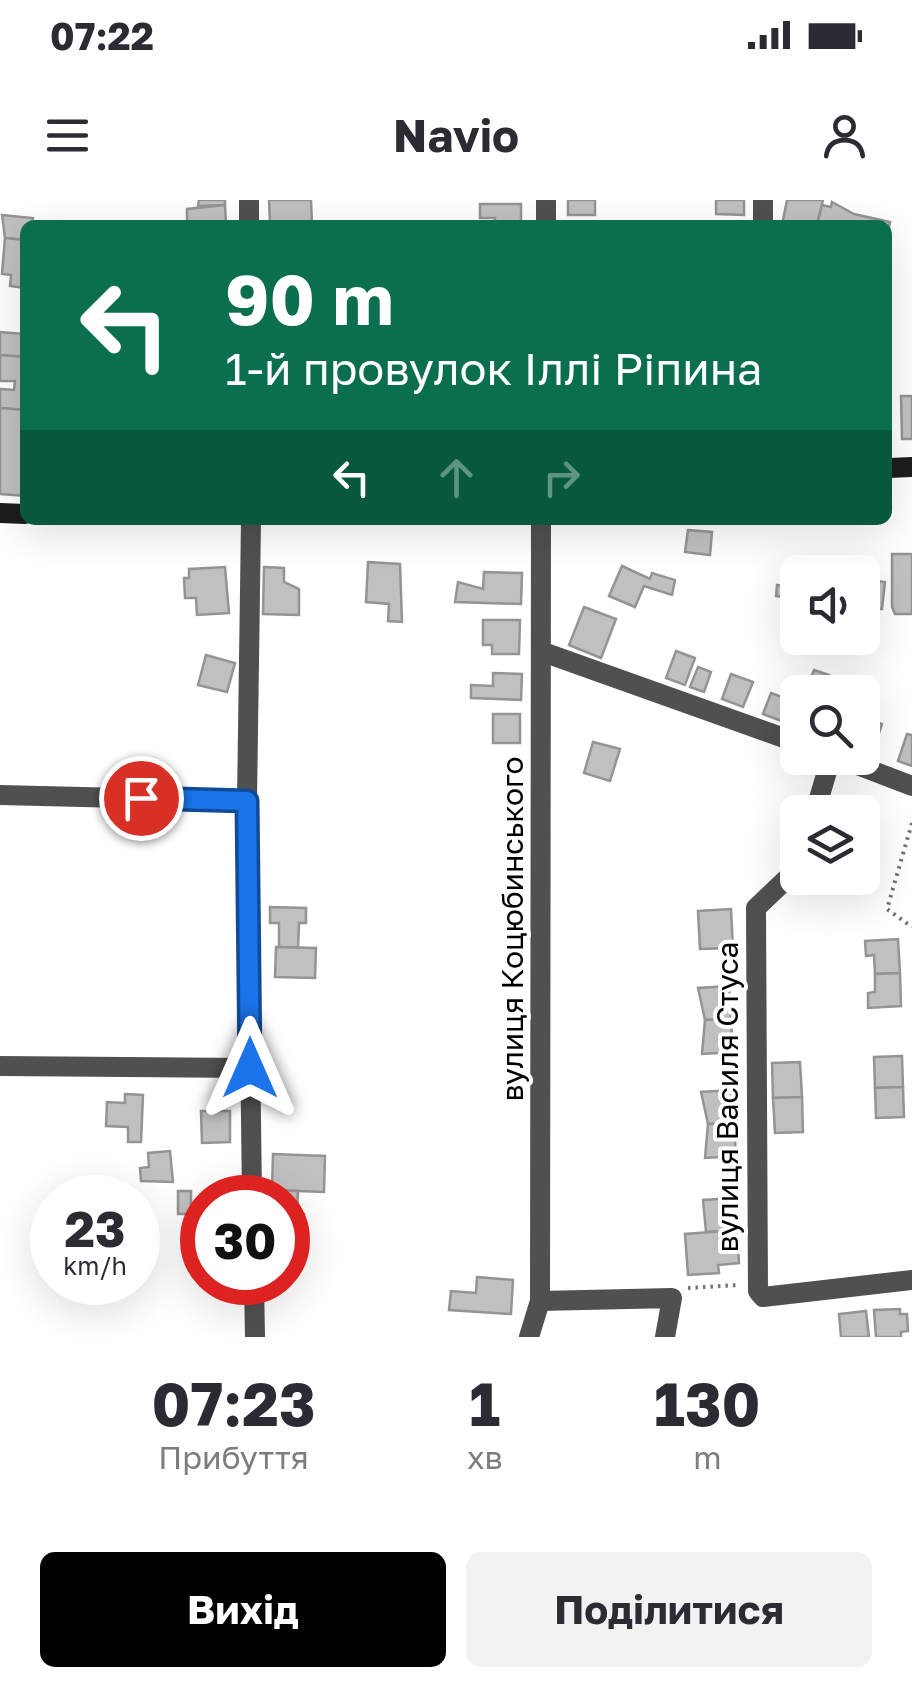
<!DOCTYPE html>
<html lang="uk">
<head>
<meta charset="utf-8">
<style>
  :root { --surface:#fff; --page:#f2f2f3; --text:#2b2b33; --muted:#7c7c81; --accent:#000 }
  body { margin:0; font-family:"Golos Text",sans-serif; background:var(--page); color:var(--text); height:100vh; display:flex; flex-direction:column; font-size:38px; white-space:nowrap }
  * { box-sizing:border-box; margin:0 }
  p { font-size:32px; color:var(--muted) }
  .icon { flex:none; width:55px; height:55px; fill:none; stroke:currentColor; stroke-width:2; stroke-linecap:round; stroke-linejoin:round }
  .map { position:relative; height:1137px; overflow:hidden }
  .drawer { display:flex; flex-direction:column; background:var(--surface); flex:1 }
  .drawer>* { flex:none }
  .top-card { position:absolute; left:20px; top:20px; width:872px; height:305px; border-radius:15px; box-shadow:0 10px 40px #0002; background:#0b6e4f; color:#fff; overflow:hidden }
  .buttons { position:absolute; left:780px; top:355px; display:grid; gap:20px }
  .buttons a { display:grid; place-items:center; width:100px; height:100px; border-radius:15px; background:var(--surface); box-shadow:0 10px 40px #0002; font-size:50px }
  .speed { position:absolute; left:30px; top:975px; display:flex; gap:20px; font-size:50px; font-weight:700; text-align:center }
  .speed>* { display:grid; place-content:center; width:130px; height:130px; border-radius:50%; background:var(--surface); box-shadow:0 10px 40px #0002; line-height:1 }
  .speed small { font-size:25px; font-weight:400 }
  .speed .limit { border:15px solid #d22; background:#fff; color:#111 }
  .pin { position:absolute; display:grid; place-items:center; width:85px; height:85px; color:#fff; margin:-42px; border:5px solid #fff; border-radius:50%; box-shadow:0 2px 10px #0007 }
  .me { position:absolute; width:110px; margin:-55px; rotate:0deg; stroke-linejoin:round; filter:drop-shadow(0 0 8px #0008) }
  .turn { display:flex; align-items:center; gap:35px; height:210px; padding:0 40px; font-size:45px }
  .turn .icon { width:130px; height:130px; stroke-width:2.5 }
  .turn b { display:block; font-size:70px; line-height:85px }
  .lanes { display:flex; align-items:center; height:95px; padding:0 40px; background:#0003; justify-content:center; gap:50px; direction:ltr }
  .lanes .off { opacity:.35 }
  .eta { display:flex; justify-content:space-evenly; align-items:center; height:170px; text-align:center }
  .eta b { font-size:60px; font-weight:700; line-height:70px }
  .cta { display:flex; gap:20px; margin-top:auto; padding:20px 40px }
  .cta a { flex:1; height:115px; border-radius:15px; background:var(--accent); color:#fff; font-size:40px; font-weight:700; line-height:115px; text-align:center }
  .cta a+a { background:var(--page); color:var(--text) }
  .status { display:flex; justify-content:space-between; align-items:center; height:70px; padding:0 50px; background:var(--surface); direction:ltr }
  .status svg { height:28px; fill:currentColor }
  header { display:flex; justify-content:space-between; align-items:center; height:130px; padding:0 40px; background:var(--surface); font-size:45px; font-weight:700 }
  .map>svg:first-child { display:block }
</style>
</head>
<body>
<div class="status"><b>07:22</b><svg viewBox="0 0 49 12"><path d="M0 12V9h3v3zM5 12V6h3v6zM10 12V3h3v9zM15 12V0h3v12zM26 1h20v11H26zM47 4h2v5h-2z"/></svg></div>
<header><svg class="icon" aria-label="menu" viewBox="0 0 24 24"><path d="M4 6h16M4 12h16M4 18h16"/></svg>Navio<svg class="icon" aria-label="person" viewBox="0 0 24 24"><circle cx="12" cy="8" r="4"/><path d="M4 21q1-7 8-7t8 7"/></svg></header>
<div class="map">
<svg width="912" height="1137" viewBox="0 0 912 1137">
  <rect width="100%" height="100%" fill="#fff"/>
  <g fill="#c0c0c0" stroke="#949494" stroke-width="2.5">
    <polygon points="199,0 225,0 225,5 198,6"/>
    <polygon points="269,0 311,0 312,23 270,23"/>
    <rect x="568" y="0" width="27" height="15"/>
    <polygon points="716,0 744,0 744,15 716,14"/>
    <polygon points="787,0 823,0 817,25 782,25"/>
    <polygon points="832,2 854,14 890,22 888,33 888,25 817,25 822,5 831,7"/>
    <polygon points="480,4 521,4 521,25 495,25 495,18 480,18"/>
    <polygon points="225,5 226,25 187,25 187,9"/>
    <polygon points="2,15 33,18 32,25 25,25 25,40 5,38"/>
    <polygon points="5,38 25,40 25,88 10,86 11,75 2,74"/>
    <polygon points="0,132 23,134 22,157 0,155"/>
    <polygon points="0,155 25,157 23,210 0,208 0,189 14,190 15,181 0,181"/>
    <polygon points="901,196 912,196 912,239 902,239"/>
    <polygon points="0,208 25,210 25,296 0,294"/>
    <polygon points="688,330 712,332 710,355 685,352"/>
    <polygon points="892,354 912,354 912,414 895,414 892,407"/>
    <polygon points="368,362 400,364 402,422 388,421 389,404 366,402"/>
    <polygon points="787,365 811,372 798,372 798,398 776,396 777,385 784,386"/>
    <polygon points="622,366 650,379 652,373 675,380 672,395 644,386 635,407 609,396"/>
    <polygon points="225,367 229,413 197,415 196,398 185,398 184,378 189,378 189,369"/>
    <polygon points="264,367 284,368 284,382 299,389 299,415 263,414"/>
    <polygon points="484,372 522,373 521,404 455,402 458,382 483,389"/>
    <polygon points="862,379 885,382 882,409 862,406"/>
    <polygon points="584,407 616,419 601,458 569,445"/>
    <polygon points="483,420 520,420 519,454 492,454 492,445 483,445"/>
    <polygon points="676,451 695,458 685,485 666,478"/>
    <polygon points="206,455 235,463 227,492 198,485"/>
    <polygon points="698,467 711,472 704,492 690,487"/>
    <polygon points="814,470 829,475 822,492 805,492"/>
    <polygon points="493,473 522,474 521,500 471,498 471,485 493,486"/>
    <polygon points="731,474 753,482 743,507 722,499"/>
    <polygon points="771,493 798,503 795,526 763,514"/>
    <rect x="493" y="514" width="27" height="29"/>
    <polygon points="862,517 882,524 873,551 862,548"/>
    <polygon points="907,534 912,535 912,566 898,561"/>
    <polygon points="593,542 620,549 610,581 584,573"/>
    <polygon points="270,707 306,708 306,723 299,723 298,748 279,747 279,723 270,723"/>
    <polygon points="731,709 733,748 700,749 698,711"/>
    <polygon points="898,739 900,773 875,774 874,755 866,756 865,741"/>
    <polygon points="276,747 316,748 315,778 275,777"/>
    <polygon points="900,773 901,806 868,808 868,793 875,792 875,774"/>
    <polygon points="729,786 731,819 705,820 698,788"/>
    <polygon points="731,819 733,852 702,854 705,820"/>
    <polygon points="902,856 903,887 875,888 874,857"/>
    <polygon points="800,862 802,897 773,898 772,863"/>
    <polygon points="903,887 904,917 876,918 875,888"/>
    <polygon points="732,890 734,923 708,924 701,892"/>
    <polygon points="125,894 143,895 141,942 128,942 128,927 106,926 107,902 125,903"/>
    <polygon points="802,897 803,932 775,933 773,898"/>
    <polygon points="201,911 230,911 230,942 202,943"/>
    <polygon points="734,923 736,956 705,958 708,924"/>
    <polygon points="170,951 173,982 141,981 140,968 149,967 148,953"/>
    <polygon points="273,954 325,956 324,992 272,990"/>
    <polygon points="272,990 298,991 297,1013 304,1014 303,1027 288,1026 288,998 271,998"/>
    <rect x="178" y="991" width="13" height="23"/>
    <polygon points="734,998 737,1030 706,1032 703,1000"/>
    <rect x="199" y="999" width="3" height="32"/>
    <polygon points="737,1030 739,1063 718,1065 719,1073 688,1075 685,1034"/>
    <polygon points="477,1077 513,1080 511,1114 449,1110 451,1091 476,1093"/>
    <polygon points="900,1109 900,1114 907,1114 908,1131 901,1132 901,1137 876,1137 874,1110"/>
    <polygon points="866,1111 869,1137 841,1137 839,1114"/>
  </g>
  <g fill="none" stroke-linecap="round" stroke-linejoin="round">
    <g stroke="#727272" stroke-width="4" stroke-dasharray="2.5 5" stroke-linecap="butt">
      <polyline points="912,623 887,709 912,727"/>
      <polyline points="688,1088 738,1085"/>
    </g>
    <g stroke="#505050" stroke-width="20">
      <polyline points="249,0 249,25"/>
      <polyline points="546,0 546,25"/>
      <polyline points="763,0 763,25"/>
      <polyline points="251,320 247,601 252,998"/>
      <polyline points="543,452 798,543"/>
      <polyline points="839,558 912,586"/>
      <polyline points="0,595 247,601"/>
      <polyline points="815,612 831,558"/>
      <polyline points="798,668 756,708 758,1091 763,1097 912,1080"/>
      <polyline points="0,866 250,868"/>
      <polyline points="254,1082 255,1137"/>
      <polyline points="540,1101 672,1098 665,1137"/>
      <polyline points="529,1137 540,1101 541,320"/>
    </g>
    <g stroke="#1d1d1d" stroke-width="20">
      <polyline points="888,268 912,267"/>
      <polyline points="0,313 25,314"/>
    </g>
  </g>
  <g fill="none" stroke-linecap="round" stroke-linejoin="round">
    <defs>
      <polyline id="route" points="141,598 247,601 250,868"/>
    </defs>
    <use href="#route" stroke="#114b97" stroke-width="25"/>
    <use href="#route" stroke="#1a73e8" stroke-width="18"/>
  </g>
  <g text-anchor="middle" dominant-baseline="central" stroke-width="8" stroke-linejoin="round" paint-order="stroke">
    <g font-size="30" fill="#000" stroke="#fff">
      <text transform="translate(512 729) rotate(-90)">вулиця Коцюбинського</text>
      <text transform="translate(727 897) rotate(-90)">вулиця Василя Стуса</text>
    </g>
  </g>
</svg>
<div class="buttons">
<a><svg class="icon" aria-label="sound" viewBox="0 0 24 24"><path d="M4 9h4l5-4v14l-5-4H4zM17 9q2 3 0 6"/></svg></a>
<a><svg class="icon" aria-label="search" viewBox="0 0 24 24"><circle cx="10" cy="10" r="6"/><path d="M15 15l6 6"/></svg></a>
<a><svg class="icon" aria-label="layers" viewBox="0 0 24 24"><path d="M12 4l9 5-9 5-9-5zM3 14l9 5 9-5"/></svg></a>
</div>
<div class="speed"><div>23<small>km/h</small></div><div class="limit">30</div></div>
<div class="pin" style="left:141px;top:598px;background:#d93025"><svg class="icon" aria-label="arrive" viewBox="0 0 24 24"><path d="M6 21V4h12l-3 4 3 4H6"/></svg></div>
<svg class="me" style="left:250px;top:868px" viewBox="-20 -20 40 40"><path d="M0-17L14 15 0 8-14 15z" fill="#1a73e8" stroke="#fff" stroke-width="4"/></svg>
<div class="top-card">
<div class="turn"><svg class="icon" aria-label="left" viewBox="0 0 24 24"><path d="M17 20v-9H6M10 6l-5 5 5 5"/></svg><div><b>90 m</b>1-й провулок Іллі Ріпина</div></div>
<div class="lanes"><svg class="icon" aria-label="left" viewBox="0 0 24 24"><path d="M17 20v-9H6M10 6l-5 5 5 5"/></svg><svg class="icon off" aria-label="ahead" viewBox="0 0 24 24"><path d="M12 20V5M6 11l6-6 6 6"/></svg><svg class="icon off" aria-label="right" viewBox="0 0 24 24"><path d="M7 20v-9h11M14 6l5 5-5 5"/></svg></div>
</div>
</div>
<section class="drawer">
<div class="eta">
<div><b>07:23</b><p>Прибуття</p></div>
<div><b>1</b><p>хв</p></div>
<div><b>130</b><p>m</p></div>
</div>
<div class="cta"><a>Вихід</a><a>Поділитися</a></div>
</section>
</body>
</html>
